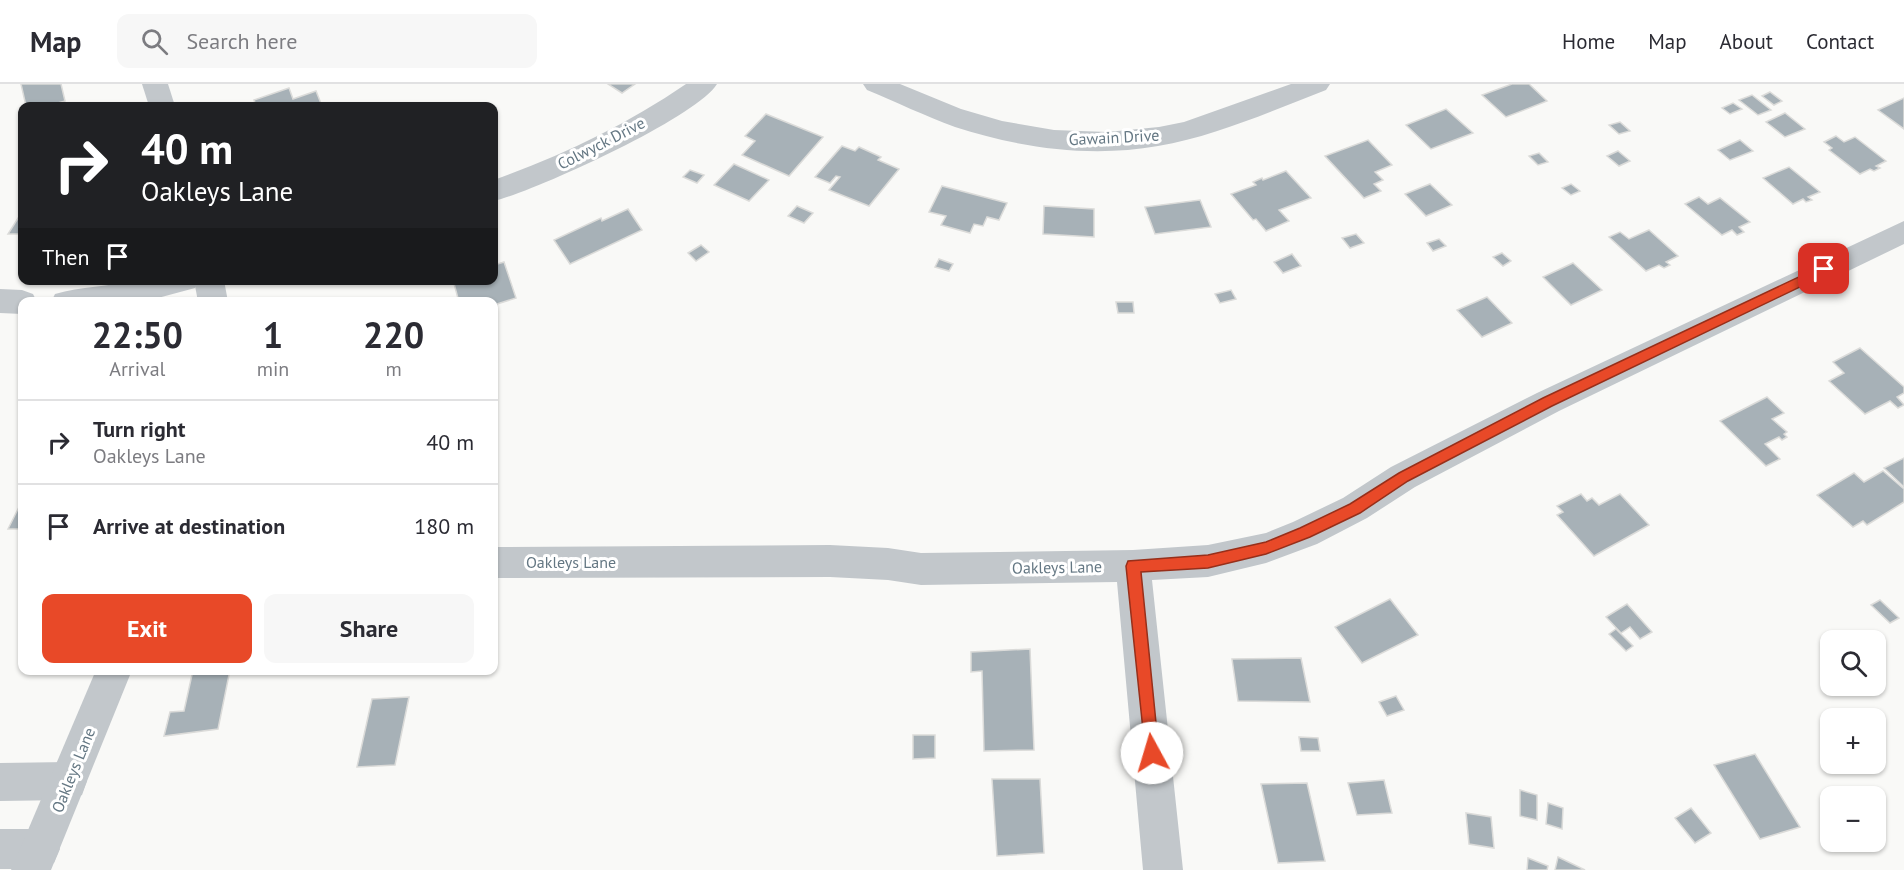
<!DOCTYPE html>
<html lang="en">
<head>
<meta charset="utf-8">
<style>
  :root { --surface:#fff; --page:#f7f7f7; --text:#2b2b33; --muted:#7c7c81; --line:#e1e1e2; --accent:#e84928 }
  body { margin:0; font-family:"PT Sans",sans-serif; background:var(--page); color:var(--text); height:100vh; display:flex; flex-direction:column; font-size:22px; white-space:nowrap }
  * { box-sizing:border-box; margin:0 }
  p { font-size:20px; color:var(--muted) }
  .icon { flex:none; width:33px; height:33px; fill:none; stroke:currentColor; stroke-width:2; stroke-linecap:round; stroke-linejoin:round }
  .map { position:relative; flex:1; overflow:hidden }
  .sheet { position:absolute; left:18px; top:213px; width:480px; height:378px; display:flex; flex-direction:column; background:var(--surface); border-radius:12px; box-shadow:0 2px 4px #0004 }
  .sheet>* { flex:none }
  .banner { position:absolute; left:18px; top:18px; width:480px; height:183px; border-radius:12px; box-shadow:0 2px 4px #0004; background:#202124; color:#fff; overflow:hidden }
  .controls { position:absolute; left:1820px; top:546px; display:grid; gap:12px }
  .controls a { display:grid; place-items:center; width:66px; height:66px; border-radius:12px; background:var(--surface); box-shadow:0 2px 4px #0004; font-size:30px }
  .pin { position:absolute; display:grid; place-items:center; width:51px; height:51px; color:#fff; margin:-26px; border-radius:12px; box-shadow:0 3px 9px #0006 }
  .me { position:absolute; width:66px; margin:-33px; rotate:354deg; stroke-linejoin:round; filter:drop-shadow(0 0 4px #0008) }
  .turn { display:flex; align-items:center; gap:21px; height:126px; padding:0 24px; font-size:27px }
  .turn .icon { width:78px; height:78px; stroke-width:2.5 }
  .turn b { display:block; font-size:42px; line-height:51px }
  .then { display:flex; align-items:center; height:57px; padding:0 24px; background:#0003; gap:12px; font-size:22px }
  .eta { display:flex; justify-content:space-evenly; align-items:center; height:102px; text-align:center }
  .eta b { font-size:36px; font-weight:700; line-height:42px }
  .button { display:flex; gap:12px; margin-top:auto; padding:12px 24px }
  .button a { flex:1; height:69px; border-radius:12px; background:var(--accent); color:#fff; font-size:24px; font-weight:700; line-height:69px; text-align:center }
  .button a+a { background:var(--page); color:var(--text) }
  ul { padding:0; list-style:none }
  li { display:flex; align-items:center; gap:18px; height:84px; padding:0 24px; border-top:2px solid var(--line) }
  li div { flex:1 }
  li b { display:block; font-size:22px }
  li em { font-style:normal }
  header { display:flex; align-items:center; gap:36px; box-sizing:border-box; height:84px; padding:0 30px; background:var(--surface); border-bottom:2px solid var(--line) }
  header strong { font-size:28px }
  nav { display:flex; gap:33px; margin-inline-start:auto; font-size:21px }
  .search { width:420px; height:54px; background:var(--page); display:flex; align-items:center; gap:15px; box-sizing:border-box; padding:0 21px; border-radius:12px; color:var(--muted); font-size:22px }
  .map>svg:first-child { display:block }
</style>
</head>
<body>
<header>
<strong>Map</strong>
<div class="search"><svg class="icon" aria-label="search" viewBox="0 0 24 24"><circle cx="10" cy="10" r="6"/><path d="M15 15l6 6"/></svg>Search here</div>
<nav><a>Home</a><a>Map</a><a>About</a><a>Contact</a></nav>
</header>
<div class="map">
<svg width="1904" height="786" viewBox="0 0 1904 786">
  <rect width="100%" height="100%" fill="#f9f9f7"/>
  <g fill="#a7b1b7" stroke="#dbdbd9" stroke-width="1.5">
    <polygon points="21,0 61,0 65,17 47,22 26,22"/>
    <polygon points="608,0 635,0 622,9"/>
    <polygon points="1512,0 1529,0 1547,17 1506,33 1482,11"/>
    <polygon points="289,4 293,15 316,7 322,22 256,22 254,16"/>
    <polygon points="1770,8 1782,17 1774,21 1762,12"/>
    <polygon points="1752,11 1771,26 1758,31 1739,16"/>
    <polygon points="1904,14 1904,45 1878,26"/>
    <polygon points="1733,19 1742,25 1730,30 1722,24"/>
    <polygon points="1446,25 1473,49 1431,65 1406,41"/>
    <polygon points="1785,29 1805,45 1785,53 1766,38"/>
    <polygon points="766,30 823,53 789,92 742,71 755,57 745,52"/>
    <polygon points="1620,38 1630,47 1619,50 1609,41"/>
    <polygon points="1836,52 1844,58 1855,53 1886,77 1876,82 1880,84 1874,87 1870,85 1860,90 1829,66 1832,64 1824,58"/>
    <polygon points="1368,56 1392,81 1375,88 1383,96 1374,100 1381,107 1364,114 1325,72"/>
    <polygon points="1740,56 1753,67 1730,76 1718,66"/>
    <polygon points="842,62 855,67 859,63 881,73 878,76 899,85 869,122 829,106 840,93 836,92 830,99 815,93"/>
    <polygon points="1618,67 1630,77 1619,82 1607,72"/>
    <polygon points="1539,69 1548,78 1538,81 1529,72"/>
    <polygon points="734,80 769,96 749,117 714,101"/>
    <polygon points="1789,83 1820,108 1808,113 1812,116 1806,118 1803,115 1793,120 1763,94"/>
    <polygon points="690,86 704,91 697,99 683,93"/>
    <polygon points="1286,87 1311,114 1279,126 1289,137 1266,147 1256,135 1253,136 1231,110 1256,101 1253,98 1262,94 1263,96"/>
    <polygon points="1430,100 1452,121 1426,132 1405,110"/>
    <polygon points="1571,100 1580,107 1571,111 1562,104"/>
    <polygon points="942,102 1007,119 999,136 987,133 983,142 974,140 970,149 941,141 946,132 929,128"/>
    <polygon points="1699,113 1708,120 1720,114 1750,138 1739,143 1744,148 1737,151 1732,146 1722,151 1685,120"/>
    <polygon points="1200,116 1211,143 1155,150 1145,123"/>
    <polygon points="797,122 813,129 804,139 788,132"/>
    <polygon points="1044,122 1094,125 1094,153 1043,150"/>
    <polygon points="628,125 642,146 570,180 554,156 601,134 602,137"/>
    <polygon points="20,131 22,131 22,150 8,150"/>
    <polygon points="1649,146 1678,172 1666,178 1670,181 1664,184 1659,181 1646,187 1609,153 1620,148 1629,155"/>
    <polygon points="1356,150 1364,159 1350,164 1342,154"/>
    <polygon points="1439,155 1446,162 1433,167 1427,159"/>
    <polygon points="701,161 709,168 696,177 688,169"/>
    <polygon points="1502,169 1511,177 1503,182 1493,173"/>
    <polygon points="1292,170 1301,182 1283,189 1274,178"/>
    <polygon points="939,175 953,180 949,187 935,183"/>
    <polygon points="504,178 516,214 494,221 494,218 481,218 481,215 459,218 453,196 494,196 494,181"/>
    <polygon points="1573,179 1602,206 1571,221 1543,193"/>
    <polygon points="1231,206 1236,215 1220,219 1215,210"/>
    <polygon points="1487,213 1512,239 1482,253 1457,226"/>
    <polygon points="1116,218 1133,218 1134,229 1118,229"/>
    <polygon points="1860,264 1904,303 1904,309 1897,313 1904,321 1898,324 1890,317 1865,330 1829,297 1844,289 1833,278"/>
    <polygon points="1767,313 1784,329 1772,335 1787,348 1784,350 1787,353 1782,356 1779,353 1765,360 1780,375 1766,382 1720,337"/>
    <polygon points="1904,374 1904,403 1884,384"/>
    <polygon points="1883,387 1904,405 1904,418 1867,441 1863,437 1853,443 1817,411 1854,389 1864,398"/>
    <polygon points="1581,410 1587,417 1592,414 1599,421 1620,410 1649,441 1594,472 1557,431 1563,428 1557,422"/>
    <polygon points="22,417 22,445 8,445"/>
    <polygon points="1390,515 1418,551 1362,579 1335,543"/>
    <polygon points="1880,516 1899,534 1890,539 1871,521"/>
    <polygon points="1627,520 1652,548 1640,555 1630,543 1621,549 1606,533"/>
    <polygon points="1616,545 1633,562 1626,567 1609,550"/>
    <polygon points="1030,565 1034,666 984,667 982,587 971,588 971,568"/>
    <polygon points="1301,574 1310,618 1238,617 1232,575"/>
    <polygon points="193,586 230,586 218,645 164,652 170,628 184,627"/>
    <polygon points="1396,612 1404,626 1387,632 1379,618"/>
    <polygon points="409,613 395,681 357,683 372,615"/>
    <polygon points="913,651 935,651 935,674 913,675"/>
    <polygon points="1299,653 1318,654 1320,667 1301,667"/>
    <polygon points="1755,670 1800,743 1760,755 1714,681"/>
    <polygon points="992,695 1040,695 1044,769 997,772"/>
    <polygon points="1384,696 1392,729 1357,731 1348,699"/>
    <polygon points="1307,699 1325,777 1278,779 1261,700"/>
    <polygon points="1520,706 1537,711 1537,736 1520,732"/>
    <polygon points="1548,719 1563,724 1562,745 1546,740"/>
    <polygon points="1691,724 1711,749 1695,759 1675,734"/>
    <polygon points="1466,729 1491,733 1494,764 1469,760"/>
    <polygon points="1558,773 1585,786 1555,786"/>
    <polygon points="1528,774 1548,782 1547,786 1527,786"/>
  </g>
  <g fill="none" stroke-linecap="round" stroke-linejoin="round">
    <g fill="#c2c7cb" fill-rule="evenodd">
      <polygon points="142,0 168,0 175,22 149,22"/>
      <path d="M863,0h37l61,25 41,12 52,9 53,2 52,-5 25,-5 107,-38h39l-4,6c-55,21 -110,46 -168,56 -68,12 -138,2 -203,-19 -30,-11 -59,-25 -88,-37z"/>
      <polygon points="1904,137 1904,160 1559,327 1415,403 1367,434 1317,460 1266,479 1208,493 1152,496 1183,786 1143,786 1117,498 921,501 888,496 830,493 494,494 494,463 830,461 888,464 921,469 1133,466 1208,461 1266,449 1293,438 1343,414 1391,383 1537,309"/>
      <path d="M135,196h64l-4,8 -52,14h-92l4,-8c26,-8 54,-7 80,-14z"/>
      <polygon points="0,205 22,206 33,210 37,218 22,218 22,230 0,229"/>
      <polygon points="68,678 82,683 87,697 82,711 68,716 0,717 0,679"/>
      <polygon points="0,745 40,745 54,751 60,765 54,779 40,785 0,785"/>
    </g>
    <g fill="#c2c7cb" fill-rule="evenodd">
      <path d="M686,0h31c-21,34 -182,107 -223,117v-21c67,-24 132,-55 192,-96z"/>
      <polygon points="194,196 224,196 228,218 198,218"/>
      <polygon points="96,586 132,586 51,786 11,786"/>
    </g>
  </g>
  <polygon fill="#e84928" stroke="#972f1a" stroke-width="1.5" points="1824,181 1830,185 1829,189 1552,322 1408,397 1360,429 1310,453 1266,470 1208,484 1141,488 1159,669 1157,675 1152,677 1146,675 1126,482 1128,477 1208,471 1266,458 1300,444 1350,420 1399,389 1543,314"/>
  <g text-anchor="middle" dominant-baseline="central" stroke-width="6" stroke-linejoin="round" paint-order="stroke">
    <g font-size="16" fill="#647783" stroke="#fff">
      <text transform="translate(1114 53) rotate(-3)">Gawain Drive</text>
      <text transform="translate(601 59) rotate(-27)">Colwyck Drive</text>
      <text x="571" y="478">Oakleys Lane</text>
      <text transform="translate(1057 483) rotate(-1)">Oakleys Lane</text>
      <text transform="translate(73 686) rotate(-68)">Oakleys Lane</text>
    </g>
  </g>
</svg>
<div class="controls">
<a><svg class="icon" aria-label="search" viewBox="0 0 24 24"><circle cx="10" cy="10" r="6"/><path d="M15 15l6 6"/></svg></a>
<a>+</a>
<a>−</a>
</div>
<div class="pin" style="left:1824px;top:185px;background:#d93025"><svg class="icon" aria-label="arrive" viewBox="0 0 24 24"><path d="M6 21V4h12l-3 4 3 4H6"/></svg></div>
<svg class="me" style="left:1152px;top:669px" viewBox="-20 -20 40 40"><circle r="19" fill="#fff"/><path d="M0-13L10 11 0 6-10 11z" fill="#e84928"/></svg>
<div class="banner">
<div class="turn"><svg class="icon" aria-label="right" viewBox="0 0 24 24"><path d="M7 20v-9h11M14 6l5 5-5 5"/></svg><div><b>40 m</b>Oakleys Lane</div></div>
<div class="then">Then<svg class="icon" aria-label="arrive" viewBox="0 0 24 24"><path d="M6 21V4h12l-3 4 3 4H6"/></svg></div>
</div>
<section class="sheet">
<div class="eta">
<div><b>22:50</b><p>Arrival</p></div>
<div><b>1</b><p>min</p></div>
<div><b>220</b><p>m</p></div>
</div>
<ul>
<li><svg class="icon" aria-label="right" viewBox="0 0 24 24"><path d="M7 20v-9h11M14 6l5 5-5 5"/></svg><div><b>Turn right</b><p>Oakleys Lane</p></div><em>40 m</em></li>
<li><svg class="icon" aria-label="arrive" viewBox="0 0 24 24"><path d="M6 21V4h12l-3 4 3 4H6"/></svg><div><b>Arrive at destination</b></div><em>180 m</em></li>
</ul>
<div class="button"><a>Exit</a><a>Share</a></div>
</section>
</div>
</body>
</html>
